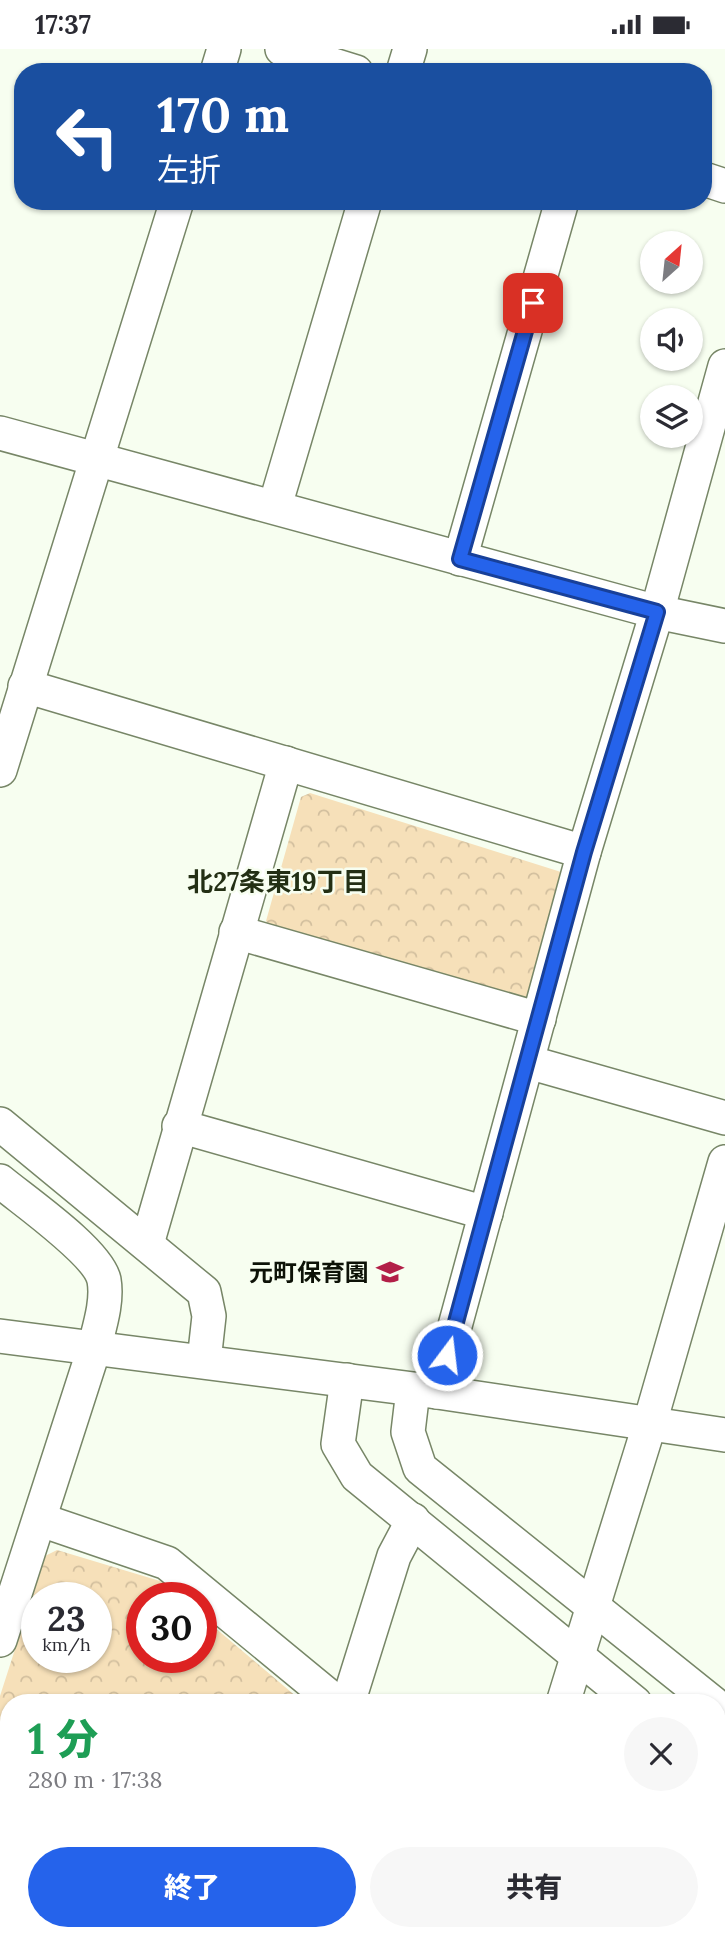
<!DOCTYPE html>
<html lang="ja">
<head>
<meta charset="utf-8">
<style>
  :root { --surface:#fff; --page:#f7f7f7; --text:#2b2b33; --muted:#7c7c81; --accent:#2563eb }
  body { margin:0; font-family:Lora,"Noto Sans JP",serif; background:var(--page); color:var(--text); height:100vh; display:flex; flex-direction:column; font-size:26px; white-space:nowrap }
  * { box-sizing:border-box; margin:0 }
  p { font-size:23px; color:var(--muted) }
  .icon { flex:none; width:38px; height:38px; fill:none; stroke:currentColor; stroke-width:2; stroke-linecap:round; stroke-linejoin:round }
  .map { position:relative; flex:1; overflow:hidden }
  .panel { position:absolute; left:0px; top:1645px; width:726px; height:247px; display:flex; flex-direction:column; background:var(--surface); border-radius:28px 28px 0 0; box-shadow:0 2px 5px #0004 }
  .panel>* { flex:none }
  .top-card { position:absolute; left:14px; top:14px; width:698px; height:147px; border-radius:28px; box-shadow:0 2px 5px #0004; background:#1a4fa0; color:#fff; overflow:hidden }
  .needle { width:46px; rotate:27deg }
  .buttons { position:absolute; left:640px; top:182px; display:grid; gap:14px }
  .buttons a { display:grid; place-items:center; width:63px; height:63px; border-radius:50%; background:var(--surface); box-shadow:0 2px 5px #0004; font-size:35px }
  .speed { position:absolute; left:21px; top:1533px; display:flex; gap:14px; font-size:35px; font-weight:700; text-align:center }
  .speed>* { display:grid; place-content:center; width:91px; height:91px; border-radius:50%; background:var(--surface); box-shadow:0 2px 5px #0004; line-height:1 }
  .speed small { font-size:18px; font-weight:400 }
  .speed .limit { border:10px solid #d22; background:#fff; color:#111 }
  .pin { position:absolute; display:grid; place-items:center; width:60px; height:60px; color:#fff; margin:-30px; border-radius:14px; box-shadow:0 4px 10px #0006 }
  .me { position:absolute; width:77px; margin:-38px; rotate:15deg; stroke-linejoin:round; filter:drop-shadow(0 0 5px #0008) }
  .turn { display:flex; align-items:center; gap:24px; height:147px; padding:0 28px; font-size:32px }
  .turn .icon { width:91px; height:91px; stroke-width:2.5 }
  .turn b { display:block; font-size:49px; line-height:60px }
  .round { display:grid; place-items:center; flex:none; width:74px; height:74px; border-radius:37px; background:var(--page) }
  .overview { display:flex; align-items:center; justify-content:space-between; height:119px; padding:0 28px }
  h1 { font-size:42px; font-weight:800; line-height:52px; color:#1e9e55 }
  .button { display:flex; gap:14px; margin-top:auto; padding:14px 28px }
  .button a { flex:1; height:80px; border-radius:42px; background:var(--accent); color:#fff; font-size:28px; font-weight:800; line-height:80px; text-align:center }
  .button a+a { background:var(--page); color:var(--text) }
  .status { display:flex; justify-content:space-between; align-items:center; height:49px; padding:0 35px; background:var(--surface); direction:ltr }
  .status svg { height:19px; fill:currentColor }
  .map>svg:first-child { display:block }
</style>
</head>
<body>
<div class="status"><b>17:37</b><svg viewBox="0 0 49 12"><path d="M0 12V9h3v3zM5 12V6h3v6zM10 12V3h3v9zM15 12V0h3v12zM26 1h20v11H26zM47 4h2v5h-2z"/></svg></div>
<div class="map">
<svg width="725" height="1891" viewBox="0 0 725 1891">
  <defs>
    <pattern id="park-crowns" width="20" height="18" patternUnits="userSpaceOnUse" patternTransform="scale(1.75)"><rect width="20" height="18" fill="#f6e0b9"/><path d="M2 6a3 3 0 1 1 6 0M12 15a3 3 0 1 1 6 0" fill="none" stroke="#d2bf9e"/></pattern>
  </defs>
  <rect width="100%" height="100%" fill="#f7fef0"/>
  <g fill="url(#park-crowns)" fill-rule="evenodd">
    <polygon points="310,744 561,823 536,945 525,949 271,878 266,872 301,748"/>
    <path d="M57,1501l103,31 20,17h-38v59h59v-41l103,87h-295v189l-9,-2v-194l45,-140zM37,1549h59v59h-59z"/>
    <polygon points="133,1883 256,1883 253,1891 158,1891"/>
  </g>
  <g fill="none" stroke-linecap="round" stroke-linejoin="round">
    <defs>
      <g id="street">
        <polyline points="282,0 356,23"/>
        <polyline points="217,23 224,0"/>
        <polyline points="403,23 410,0"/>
        <polyline points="704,130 725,137"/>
        <polyline points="0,384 657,563 725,577"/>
        <polyline points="275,457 365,152"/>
        <polyline points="460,510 562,152"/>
        <polyline points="25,637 584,803"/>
        <polyline points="0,721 177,152"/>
        <polyline points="236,883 539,970"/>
        <polyline points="528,1013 725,1069"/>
        <polyline points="0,1075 204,1243 209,1267 204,1312"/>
        <polyline points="179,1077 486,1164"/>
        <path d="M0,1132c24,20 98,71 104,99 4,22 -5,48 -10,69l-94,291"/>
        <polyline points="147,1195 286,714"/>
        <polyline points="0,1287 437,1343 725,1386"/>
        <polyline points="347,1331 338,1395 357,1427 635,1654"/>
        <polyline points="413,1341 408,1383 420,1419 713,1654"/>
        <polyline points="437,1343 584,803 657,563 725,317"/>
        <polyline points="41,1471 167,1514 337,1654"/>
        <polyline points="348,1654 394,1507 413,1471"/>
        <polyline points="563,1654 649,1377 725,1113"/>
        <polyline points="718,1720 725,1726"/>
        <polyline points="0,1857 9,1860"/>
        <polyline points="85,1883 110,1891"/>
        <polyline points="274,1891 277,1883"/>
        <polyline points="490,1891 492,1883"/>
      </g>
    </defs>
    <use href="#street" stroke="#778667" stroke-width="36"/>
    <use href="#street" stroke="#fff" stroke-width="33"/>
  </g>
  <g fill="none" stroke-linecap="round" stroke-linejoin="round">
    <defs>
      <polyline id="route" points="447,1306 584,803 657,563 460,510 533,254"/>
    </defs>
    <use href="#route" stroke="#184099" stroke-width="18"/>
    <use href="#route" stroke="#2563eb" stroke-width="12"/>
  </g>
  <defs>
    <symbol id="school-bare" viewBox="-9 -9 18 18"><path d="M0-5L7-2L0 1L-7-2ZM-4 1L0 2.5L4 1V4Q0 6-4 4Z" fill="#b21f47" stroke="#f7fef0" stroke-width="2.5" paint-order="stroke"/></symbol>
  </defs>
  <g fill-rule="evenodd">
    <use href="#school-bare" x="371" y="1204" width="38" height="38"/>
  </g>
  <g text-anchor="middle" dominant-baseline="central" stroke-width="5" stroke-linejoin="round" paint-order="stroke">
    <g font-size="24" font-weight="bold" fill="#0d1207" stroke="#f7fef0" text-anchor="end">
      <text x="369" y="1223">元町保育園</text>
    </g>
    <g font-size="26" font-weight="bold" fill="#232f14" stroke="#f7fef0">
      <text x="278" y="832">北27条東19丁目</text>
    </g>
  </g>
</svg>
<div class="buttons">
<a><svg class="needle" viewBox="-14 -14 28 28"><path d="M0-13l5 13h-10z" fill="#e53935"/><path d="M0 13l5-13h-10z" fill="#7c7c81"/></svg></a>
<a><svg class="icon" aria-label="sound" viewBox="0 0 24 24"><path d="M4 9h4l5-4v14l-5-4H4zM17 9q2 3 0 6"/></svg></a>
<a><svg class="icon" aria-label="layers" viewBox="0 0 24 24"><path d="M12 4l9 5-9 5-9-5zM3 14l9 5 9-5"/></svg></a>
</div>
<div class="speed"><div>23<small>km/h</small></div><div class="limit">30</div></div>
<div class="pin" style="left:533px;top:254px;background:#d93025"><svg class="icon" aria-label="arrive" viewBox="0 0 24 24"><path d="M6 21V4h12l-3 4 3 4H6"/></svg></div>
<svg class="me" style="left:447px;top:1306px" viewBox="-20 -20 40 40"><circle r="17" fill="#2563eb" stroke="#fff" stroke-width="3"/><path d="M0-11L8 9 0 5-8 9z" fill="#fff"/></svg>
<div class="top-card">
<div class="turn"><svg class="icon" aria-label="left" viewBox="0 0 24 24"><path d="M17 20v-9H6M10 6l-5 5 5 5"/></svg><div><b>170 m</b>左折</div></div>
</div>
<section class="panel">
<div class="overview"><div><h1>1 分</h1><p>280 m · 17:38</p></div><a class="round"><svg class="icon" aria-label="close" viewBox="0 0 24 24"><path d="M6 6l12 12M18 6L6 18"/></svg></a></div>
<div class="button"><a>終了</a><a>共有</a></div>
</section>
</div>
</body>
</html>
